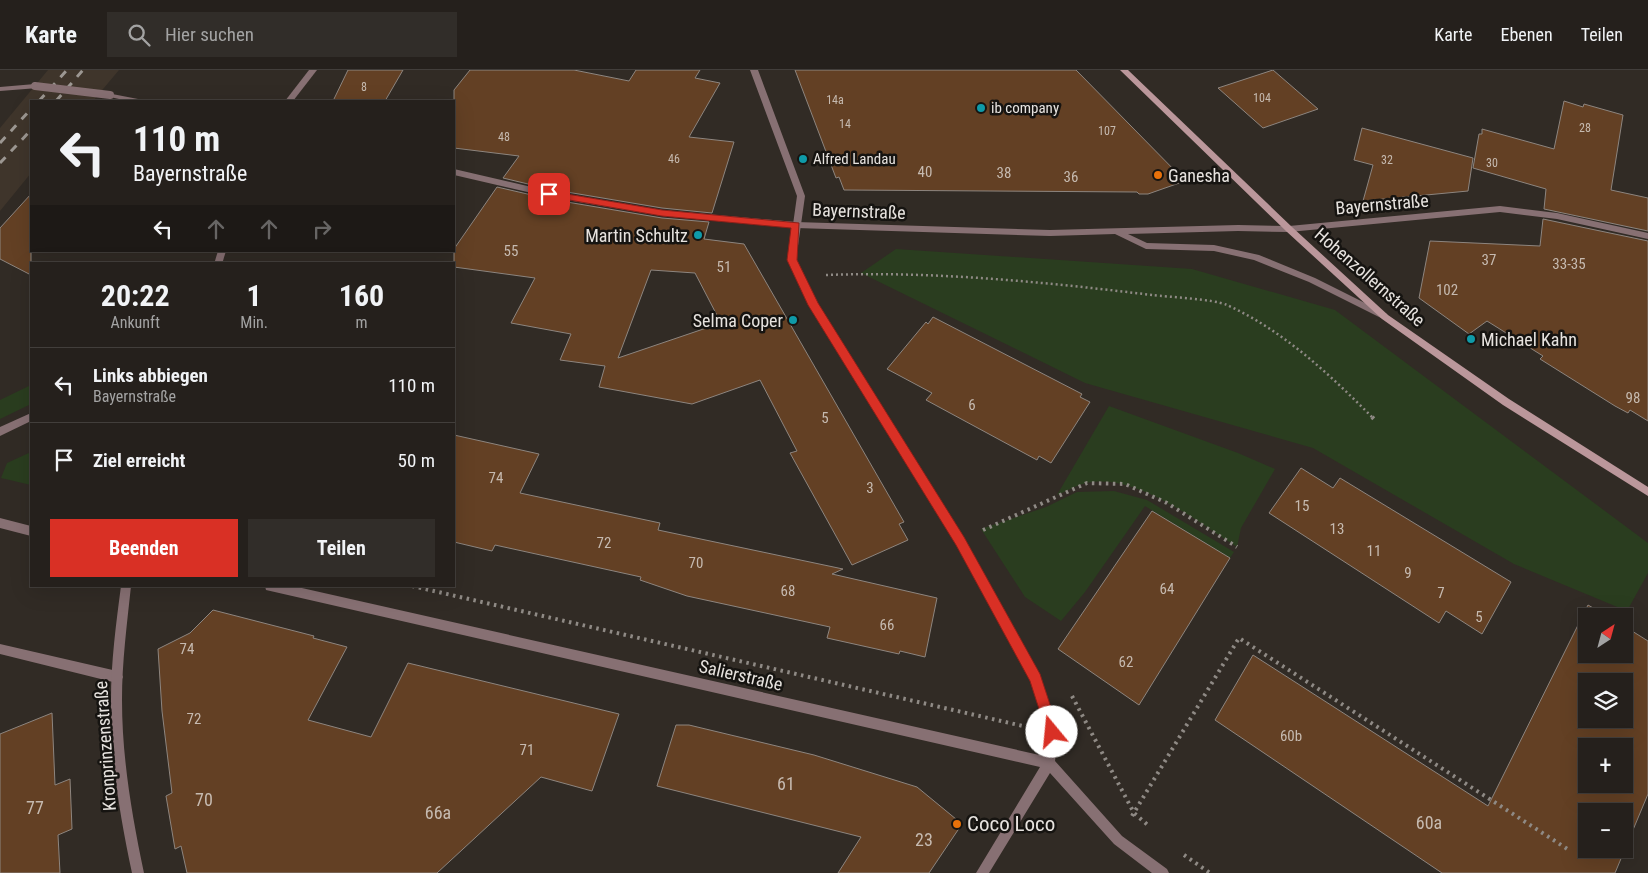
<!DOCTYPE html>
<html lang="de">
<head>
<meta charset="utf-8">
<style>
  :root { --surface:#25201c; --page:#312d29; --text:#f1f3f6; --muted:#a3a3a3; --line:#423e3b; --accent:#d93025 }
  body { margin:0; font-family:"Roboto Condensed",sans-serif; background:var(--page); color:var(--text); height:100vh; display:flex; flex-direction:column; font-size:19px; white-space:nowrap }
  * { box-sizing:border-box; margin:0 }
  p { font-size:16px; color:var(--muted) }
  .icon { flex:none; width:28px; height:28px; fill:none; stroke:currentColor; stroke-width:2; stroke-linecap:round; stroke-linejoin:round }
  .map { position:relative; flex:1; overflow:hidden }
  .panel { position:absolute; left:30px; top:192px; width:425px; height:325px; display:flex; flex-direction:column; background:var(--surface); border-radius:0px; box-shadow:0 5px 20px #0002,0 0 0 1px var(--line) }
  .panel>* { flex:none }
  .banner { position:absolute; left:30px; top:30px; width:425px; height:152px; border-radius:0px; box-shadow:0 5px 20px #0002,0 0 0 1px var(--line); background:#25201c; color:var(--text); overflow:hidden }
  .needle { width:32px; rotate:36deg }
  .fabs { position:absolute; left:1578px; top:538px; display:grid; gap:10px }
  .fabs a { display:grid; place-items:center; width:55px; height:55px; border-radius:0px; background:var(--surface); box-shadow:0 5px 20px #0002,0 0 0 1px var(--line); font-size:25px }
  .pin { position:absolute; display:grid; place-items:center; width:42px; height:42px; color:#fff; margin:-21px; border-radius:10px; box-shadow:0 2px 8px #0006 }
  .me { position:absolute; width:55px; margin:-28px; rotate:343deg; stroke-linejoin:round; filter:drop-shadow(0 0 4px #0008) }
  .turn { display:flex; align-items:center; gap:18px; height:105px; padding:0 20px; font-size:22px }
  .turn .icon { width:65px; height:65px; stroke-width:2.5 }
  .turn b { display:block; font-size:35px; line-height:42px }
  .lanes { display:flex; align-items:center; height:48px; padding:0 20px; background:#0003; justify-content:center; gap:25px; direction:ltr }
  .lanes .off { opacity:.35 }
  .eta { display:flex; justify-content:space-evenly; align-items:center; height:85px; text-align:center }
  .eta b { font-size:30px; font-weight:700; line-height:35px }
  .action { display:flex; gap:10px; margin-top:auto; padding:10px 20px }
  .action a { flex:1; height:58px; border-radius:0px; background:var(--accent); color:#fff; font-size:20px; font-weight:700; line-height:58px; text-align:center }
  .action a+a { background:var(--page); color:var(--text) }
  ul { padding:0; list-style:none }
  li { display:flex; align-items:center; gap:15px; height:75px; padding:0 20px; border-top:1px solid var(--line) }
  li div { flex:1 }
  li b { display:block; font-size:19px }
  li em { font-style:normal }
  header { display:flex; align-items:center; gap:30px; box-sizing:border-box; height:70px; padding:0 25px; background:var(--surface); border-bottom:1px solid var(--line) }
  header strong { font-size:24px }
  nav { display:flex; gap:28px; margin-inline-start:auto; font-size:18px }
  .search { width:350px; height:45px; background:var(--page); display:flex; align-items:center; gap:12px; box-sizing:border-box; padding:0 18px; border-radius:0px; color:var(--muted); font-size:19px }
  .map>svg:first-child { display:block }
</style>
</head>
<body>
<header>
<strong>Karte</strong>
<div class="search"><svg class="icon" aria-label="search" viewBox="0 0 24 24"><circle cx="10" cy="10" r="6"/><path d="M15 15l6 6"/></svg>Hier suchen</div>
<nav><a>Karte</a><a>Ebenen</a><a>Teilen</a></nav>
</header>
<div class="map">
<svg width="1648" height="803" viewBox="0 0 1648 803">
  <rect width="100%" height="100%" fill="#312b25"/>
  <polygon fill="#3f352b" points="48,0 119,0 93,31 31,31 31,103 0,141 0,58"/>
  <g fill="#2a3d1f">
    <polygon points="896,179 1192,199 1335,240 1648,473 1648,503 1627,541 1514,494 1313,378 1085,313 861,203"/>
    <polygon points="31,315 31,334 0,349 0,330"/>
    <path d="M1109,336l129,47 37,16 -34,59 -4,19c-39,-25 -102,-75 -151,-64 -9,2 -19,8 -29,12z"/>
    <polygon points="31,382 31,415 1,408 7,393"/>
    <polygon points="1114,421 1147,430 1234,482 1230,488 1145,436 1085,522 1061,551 1025,527 981,459 1046,437 1077,422"/>
  </g>
  <g fill="#634024" stroke="#8d857f" fill-rule="evenodd">
    <polygon points="348,0 403,0 385,31 333,31"/>
    <polygon points="470,0 574,0 629,11 636,0 700,0 695,8 720,13 689,67 734,72 712,143 662,138 549,119 503,108 519,86 454,78 454,20"/>
    <polygon points="795,0 1076,0 1185,111 1148,124 1139,124 1137,122 844,120 839,107 836,108"/>
    <polygon points="1273,0 1318,39 1263,58 1218,18"/>
    <polygon points="1564,31 1583,37 1584,34 1623,45 1611,120 1648,128 1648,161 1544,139 1546,119 1473,98 1479,64 1482,64 1482,59 1554,79"/>
    <polygon points="1362,58 1473,88 1468,121 1363,131 1373,95 1354,90"/>
    <path d="M497,117l52,12 113,19 47,4 -5,17 40,5 160,278 -5,2 9,16 -56,25 -62,-112 7,-2 -37,-71 -68,24 -93,-17 6,-21 -45,-6 11,-26 -60,-11 24,-45 -81,-11v-18zM651,200l44,3 26,50 -103,35z"/>
    <polygon points="31,124 31,205 0,189 0,158"/>
    <polygon points="1543,149 1648,171 1648,351 1630,340 1628,343 1615,336 1540,289 1543,286 1487,251 1469,264 1419,228 1430,171 1540,176"/>
    <polygon points="933,247 1082,324 1080,327 1090,332 1051,393 1039,386 1037,390 926,330 932,323 887,299 926,252 928,254"/>
    <polygon points="454,365 539,384 520,423 660,453 658,460 843,499 832,504 937,528 925,587 900,581 899,584 827,568 830,557 687,526 640,510 641,507 495,475 492,481 454,472"/>
    <polygon points="1301,398 1333,418 1340,408 1511,512 1482,564 1446,541 1439,553 1269,443"/>
    <polygon points="1152,441 1230,488 1139,635 1058,579"/>
    <path d="M1588,535l19,11h-21v38h38v-28l24,15v153l-33,79h-173l-227,-153 38,-65 235,151zM1586,611h38v38h-38zM1586,676h38v38h-38zM1586,741h38v38h-38z"/>
    <polygon points="213,540 314,566 313,568 347,577 308,650 371,667 408,593 619,644 592,721 541,707 437,803 187,803 181,776 175,779 166,726 172,723 162,641 158,579 190,563"/>
    <polygon points="52,643 55,715 70,709 72,759 58,765 60,803 0,803 0,664"/>
    <polygon points="676,655 689,655 814,685 917,717 962,754 929,803 838,803 861,767 657,716"/>
  </g>
  <g fill="none" stroke-linecap="round" stroke-linejoin="round">
    <path stroke="#8f8a85" stroke-width="2.5" stroke-dasharray="2 3" stroke-linecap="butt" d="M826,205c108,-4 218,7 326,20 16,2 62,4 75,10 57,26 102,69 146,113"/>
    <g stroke="#8f8a85" stroke-width="4" stroke-dasharray="2.5 4.5" stroke-linecap="butt">
      <polyline points="1372,347 1375,350"/>
      <polyline points="983,460 1087,413 1125,414 1167,433 1237,477"/>
      <polyline points="412,516 1023,656"/>
      <polyline points="1072,626 1134,743 1150,757"/>
      <polyline points="1132,746 1239,568 1569,780"/>
      <polyline points="1184,785 1210,803"/>
    </g>
    <polygon fill="#877073" fill-rule="evenodd" points="0,574 117,601 121,603 123,607 121,611 117,613 0,584"/>
    <g fill="#877073" fill-rule="evenodd">
      <polygon points="309,0 317,0 293,31 285,31"/>
      <polygon points="750,0 758,0 805,126 796,190 817,234 964,468 1040,605 1059,662 1055,691 1122,766 1167,799 1169,803 1152,803 1114,774 1050,703 989,803 976,803 1040,697 266,520 265,516 293,516 1044,686 1047,662 1031,611 956,474 810,237 788,190 797,126"/>
      <polygon points="1500,136 1557,143 1648,163 1648,169 1557,149 1500,142 1289,162 1285,159 1289,156"/>
      <polygon points="218,181 226,181 222,194 214,194"/>
      <polygon points="31,343 31,351 0,366 0,357"/>
      <polygon points="0,448 31,456 31,466 0,458"/>
      <path d="M121,516h10c-4,38 -9,76 -9,114 0,58 10,116 22,173h-12c-12,-57 -22,-115 -21,-173 0,-38 5,-76 10,-114z"/>
    </g>
    <g fill="#877073" fill-rule="evenodd">
      <polygon points="35,14 39,16 38,18 0,21 0,17"/>
      <polygon points="107,23 138,29 142,31 128,31 110,27 107,27"/>
      <polygon points="454,99 549,121 662,140 796,152 1050,160 1238,155 1289,156 1293,159 1289,162 1238,161 1128,164 1147,173 1214,175 1259,185 1315,208 1387,244 1388,246 1384,249 1381,248 1309,212 1254,190 1214,181 1146,179 1115,164 1050,166 796,158 662,146 549,127 454,105"/>
    </g>
    <polygon fill="#bb979b" fill-rule="evenodd" points="1120,0 1128,0 1292,157 1388,245 1509,329 1648,417 1648,426 1503,335 1382,249 1286,161"/>
    <g stroke="#9c9792" stroke-width="3" stroke-dasharray="8 8" stroke-linecap="butt">
      <polyline points="39,31 67,0"/>
      <polyline points="56,31 83,0"/>
      <polyline points="0,73 31,39"/>
      <polyline points="0,93 31,60"/>
    </g>
    <polyline stroke="#877073" stroke-width="8" points="35,16 110,25"/>
  </g>
  <polygon fill="#d93025" stroke="#8d1f18" points="549,121 662,140 799,153 797,190 818,233 964,467 1040,604 1059,662 1057,667 1052,669 1048,667 1030,611 956,475 808,235 787,190 791,158 662,146 546,126 544,124"/>
  <g fill="#0f9aa8" stroke="#161411" stroke-width="2">
    <circle cx="981" cy="38" r="5"/>
    <circle cx="803" cy="89" r="5"/>
    <circle cx="698" cy="165" r="5"/>
    <circle cx="793" cy="250" r="5"/>
    <circle cx="1471" cy="269" r="5"/>
  </g>
  <g fill="#e8710a" stroke="#161411" stroke-width="2">
    <circle cx="1158" cy="105" r="5"/>
    <circle cx="957" cy="754" r="5"/>
  </g>
  <g text-anchor="middle" dominant-baseline="central" stroke-width="5" stroke-linejoin="round" paint-order="stroke">
    <g font-size="12" fill="#c6bab0">
      <text x="364" y="17">8</text>
      <text x="1262" y="28">104</text>
      <text x="835" y="30">14a</text>
      <text x="845" y="54">14</text>
      <text x="1585" y="58">28</text>
      <text x="1107" y="61">107</text>
      <text x="504" y="67">48</text>
      <text x="674" y="89">46</text>
      <text x="1387" y="90">32</text>
      <text x="1492" y="93">30</text>
    </g>
    <g font-size="15" fill="#e7e3df" stroke="#161411" text-anchor="start">
      <text x="991" y="38">ib company</text>
      <text x="813" y="89">Alfred Landau</text>
    </g>
    <g font-size="15" fill="#c6bab0">
      <text x="925" y="102">40</text>
      <text x="1004" y="103">38</text>
      <text x="1071" y="107">36</text>
      <text x="511" y="181">55</text>
      <text x="1489" y="190">37</text>
      <text x="1569" y="194">33-35</text>
      <text x="724" y="197">51</text>
      <text x="1447" y="220">102</text>
      <text x="1633" y="328">98</text>
      <text x="972" y="335">6</text>
      <text x="825" y="348">5</text>
      <text x="496" y="408">74</text>
      <text x="870" y="418">3</text>
      <text x="1302" y="436">15</text>
      <text x="1337" y="459">13</text>
      <text x="604" y="473">72</text>
      <text x="1374" y="481">11</text>
      <text x="696" y="493">70</text>
      <text x="1408" y="503">9</text>
      <text x="1167" y="519">64</text>
      <text x="788" y="521">68</text>
      <text x="1441" y="523">7</text>
      <text x="1479" y="547">5</text>
      <text x="887" y="555">66</text>
      <text x="187" y="579">74</text>
      <text x="1126" y="592">62</text>
      <text x="194" y="649">72</text>
      <text x="1291" y="666">60b</text>
      <text x="527" y="680">71</text>
    </g>
    <g font-size="18" fill="#e7e3df" stroke="#161411" text-anchor="start">
      <text x="1168" y="105">Ganesha</text>
      <text x="688" y="165" text-anchor="end">Martin Schultz</text>
      <text x="783" y="250" text-anchor="end">Selma Coper</text>
      <text x="1481" y="269">Michael Kahn</text>
    </g>
    <g font-size="18" fill="#e7e3df" stroke="#161411">
      <text transform="translate(1382 134) rotate(-5)">Bayernstraße</text>
      <text transform="translate(859 141) rotate(2)">Bayernstraße</text>
      <text transform="translate(1370 207) rotate(41)">Hohenzollernstraße</text>
      <text transform="translate(741 605) rotate(13)">Salierstraße</text>
      <text transform="translate(105 676) rotate(-94)">Kronprinzenstraße</text>
    </g>
    <g font-size="18" fill="#c6bab0">
      <text x="786" y="713">61</text>
      <text x="204" y="729">70</text>
      <text x="35" y="737">77</text>
      <text x="438" y="742">66a</text>
      <text x="1429" y="752">60a</text>
      <text x="924" y="769">23</text>
    </g>
    <g font-size="21" fill="#e7e3df" stroke="#161411" text-anchor="start">
      <text x="967" y="754">Coco Loco</text>
    </g>
  </g>
</svg>
<div class="fabs">
<a><svg class="needle" viewBox="-14 -14 28 28"><path d="M0-13l5 13h-10z" fill="#e53935"/><path d="M0 13l5-13h-10z" fill="#a3a3a3"/></svg></a>
<a><svg class="icon" aria-label="layers" viewBox="0 0 24 24"><path d="M12 4l9 5-9 5-9-5zM3 14l9 5 9-5"/></svg></a>
<a>+</a>
<a>−</a>
</div>
<div class="pin" style="left:549px;top:124px;background:#d93025"><svg class="icon" aria-label="arrive" viewBox="0 0 24 24"><path d="M6 21V4h12l-3 4 3 4H6"/></svg></div>
<svg class="me" style="left:1052px;top:662px" viewBox="-20 -20 40 40"><circle r="19" fill="#fff"/><path d="M0-13L10 11 0 6-10 11z" fill="#d93025"/></svg>
<div class="banner">
<div class="turn"><svg class="icon" aria-label="left" viewBox="0 0 24 24"><path d="M17 20v-9H6M10 6l-5 5 5 5"/></svg><div><b>110 m</b>Bayernstraße</div></div>
<div class="lanes"><svg class="icon" aria-label="left" viewBox="0 0 24 24"><path d="M17 20v-9H6M10 6l-5 5 5 5"/></svg><svg class="icon off" aria-label="ahead" viewBox="0 0 24 24"><path d="M12 20V5M6 11l6-6 6 6"/></svg><svg class="icon off" aria-label="ahead" viewBox="0 0 24 24"><path d="M12 20V5M6 11l6-6 6 6"/></svg><svg class="icon off" aria-label="right" viewBox="0 0 24 24"><path d="M7 20v-9h11M14 6l5 5-5 5"/></svg></div>
</div>
<section class="panel">
<div class="eta">
<div><b>20:22</b><p>Ankunft</p></div>
<div><b>1</b><p>Min.</p></div>
<div><b>160</b><p>m</p></div>
</div>
<ul>
<li><svg class="icon" aria-label="left" viewBox="0 0 24 24"><path d="M17 20v-9H6M10 6l-5 5 5 5"/></svg><div><b>Links abbiegen</b><p>Bayernstraße</p></div><em>110 m</em></li>
<li><svg class="icon" aria-label="arrive" viewBox="0 0 24 24"><path d="M6 21V4h12l-3 4 3 4H6"/></svg><div><b>Ziel erreicht</b></div><em>50 m</em></li>
</ul>
<div class="action"><a>Beenden</a><a>Teilen</a></div>
</section>
</div>
</body>
</html>
